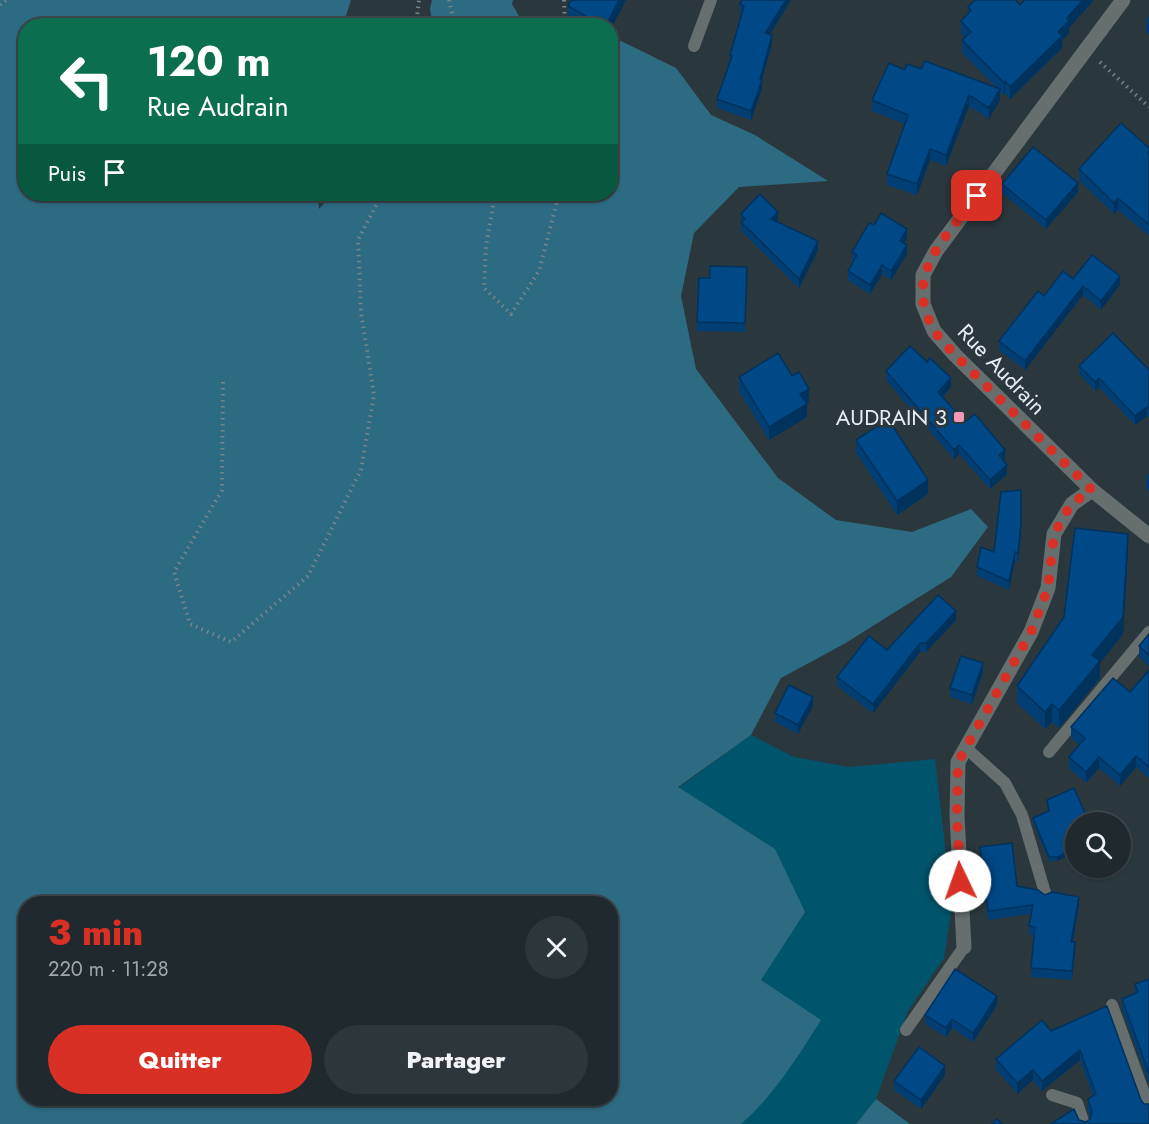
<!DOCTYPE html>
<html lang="fr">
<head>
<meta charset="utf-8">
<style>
  :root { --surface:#202a2e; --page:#2d363a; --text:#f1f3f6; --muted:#a2a7aa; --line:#3d464a; --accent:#d93025 }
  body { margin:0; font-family:Jost,sans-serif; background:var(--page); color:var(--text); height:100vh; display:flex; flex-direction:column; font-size:22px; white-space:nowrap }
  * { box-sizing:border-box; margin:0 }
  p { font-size:20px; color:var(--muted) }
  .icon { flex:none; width:33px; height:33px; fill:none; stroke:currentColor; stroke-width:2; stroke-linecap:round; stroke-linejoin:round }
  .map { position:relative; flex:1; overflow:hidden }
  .panel { position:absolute; left:18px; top:896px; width:600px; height:210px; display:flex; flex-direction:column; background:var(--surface); border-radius:24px; box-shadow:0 2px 4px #0004,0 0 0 2px var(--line) }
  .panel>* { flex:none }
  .hud { position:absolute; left:18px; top:18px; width:600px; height:183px; border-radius:24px; box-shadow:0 2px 4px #0004,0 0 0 2px var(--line); background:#0b6e4f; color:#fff; overflow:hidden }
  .tools { position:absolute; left:1065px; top:812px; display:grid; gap:12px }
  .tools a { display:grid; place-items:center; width:66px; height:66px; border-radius:50%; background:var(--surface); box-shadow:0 2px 4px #0004,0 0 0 2px var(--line); font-size:30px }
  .pin { position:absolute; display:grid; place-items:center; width:51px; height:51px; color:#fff; margin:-26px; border-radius:12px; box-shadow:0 3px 9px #0006 }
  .me { position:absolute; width:66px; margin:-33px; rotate:357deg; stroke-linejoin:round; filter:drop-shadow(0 0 4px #0008) }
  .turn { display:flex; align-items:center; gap:21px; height:126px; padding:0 30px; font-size:27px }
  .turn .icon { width:78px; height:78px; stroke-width:2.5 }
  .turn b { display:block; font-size:42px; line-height:51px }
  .then { display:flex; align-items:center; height:57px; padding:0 30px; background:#0003; gap:12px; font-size:22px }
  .round { display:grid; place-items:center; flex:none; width:63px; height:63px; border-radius:32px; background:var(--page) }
  .summary { display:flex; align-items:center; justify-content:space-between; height:102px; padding:0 30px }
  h1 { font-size:36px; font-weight:800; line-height:45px; color:var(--accent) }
  .button { display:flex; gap:12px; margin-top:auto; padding:12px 30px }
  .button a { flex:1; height:69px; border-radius:36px; background:var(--accent); color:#fff; font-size:24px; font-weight:800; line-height:69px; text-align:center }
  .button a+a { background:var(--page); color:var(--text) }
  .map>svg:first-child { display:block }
</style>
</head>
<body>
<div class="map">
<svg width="1149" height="1124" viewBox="0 0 1149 1124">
  <rect width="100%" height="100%" fill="#2a383e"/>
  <polygon fill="#00556d" points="751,735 794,757 849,767 935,759 952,907 944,958 908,1011 876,1099 856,1124 741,1124 751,1114 820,1021 761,980 678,788"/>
  <g fill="#2d6b82" fill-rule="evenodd">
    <path d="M0,0h351l-8,25 -317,1v168h292l1,15 13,-15h278l1,-153h10l55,27 35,47 44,20 73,46 -89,6 -45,46 -13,63 15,73 82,109 58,42 76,12 59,-23 17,18 -37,50 -107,67 -63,34 -30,57 -73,52 97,62 30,63 -44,68 60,40c-24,38 -47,75 -80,104h-741zM26,903h584v195h-584z"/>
    <polygon points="432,0 513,0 512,4 524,25 433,25 430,9"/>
    <polygon points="876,1099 910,1124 856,1124"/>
  </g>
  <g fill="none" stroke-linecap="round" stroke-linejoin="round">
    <g stroke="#788489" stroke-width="4" stroke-dasharray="1.5 4.5" stroke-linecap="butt">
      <polyline points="449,0 455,26"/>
      <polyline points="564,0 565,26"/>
      <polyline points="0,5 6,0"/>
      <polyline points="416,26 419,0"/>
      <polyline points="1100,62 1149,107"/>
      <polyline points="495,194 486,246 484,288 511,314 539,271 559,194"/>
      <polyline points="223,382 222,490 174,572 190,624 231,642 308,576 361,470 374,395 361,312 358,240 382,194"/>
    </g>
    <g stroke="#666e6e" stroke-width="12">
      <polyline points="694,46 711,0"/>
      <polyline points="966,748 1005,783 1022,815 1046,896"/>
      <polyline points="1049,752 1149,632"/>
      <polyline points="1112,1005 1149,1107"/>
      <polyline points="906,1030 964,947"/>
      <polyline points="1052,1095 1077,1103 1084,1124"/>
    </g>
    <g stroke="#666e6e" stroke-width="15">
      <polyline points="1123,0 936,251 923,275 923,304 934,331 955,355 1092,490 1149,536"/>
      <polyline points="964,947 957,816 958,762 1031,632 1048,588 1054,534 1072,504 1092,490"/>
    </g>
  </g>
  <g fill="#003e73">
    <polygon points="742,0 791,0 770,35 772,44 762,80 762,89 751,120 717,108 717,99 730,61 730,55 742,14 740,13 740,4"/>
    <polygon points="1025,0 1094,0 1069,28 1069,33 1062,40 1062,48 1010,99 1005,93 1004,95 1000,92 1000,100 989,119 969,106 946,166 930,160 917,195 887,185 887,174 905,124 872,111 872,100 905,70 921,69 997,88 962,53 962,40 965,38 961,33 961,21 968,14 968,7 1020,5"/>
    <polygon points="568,6 610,26 579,26 568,20"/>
    <polygon points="1149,16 1149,35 1146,32 1146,19"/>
    <polygon points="1149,148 1149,236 1118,210 1114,214 1079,180 1079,169"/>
    <polygon points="1002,184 1078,192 1046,229 1002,193"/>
    <polygon points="741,214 778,221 777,222 818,250 799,288 741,231"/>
    <polygon points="874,225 907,238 904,243 907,254 891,280 882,274 870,294 848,280 848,271 853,262 852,261 852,252"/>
    <polygon points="747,267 745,332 697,331 697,322"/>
    <polygon points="1073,279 1120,285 1101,310 1083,295 1025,370 999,350 999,341 1044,296"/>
    <polygon points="1079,366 1149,370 1149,418 1147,416 1135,425 1099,387 1095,391 1079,374"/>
    <polygon points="886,371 951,387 943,397 965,422 1005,459 1003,460 1007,474 990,489 959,454 954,459 886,380"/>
    <polygon points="739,377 809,402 806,403 807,417 769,440 739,391"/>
    <polygon points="856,440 928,494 897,515 856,453"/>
    <polygon points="1149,473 1149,492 1146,489 1146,477"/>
    <polygon points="1021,533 1018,562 1015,561 1009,590 977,576 977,567 994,552"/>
    <polygon points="1128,551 1123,634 1100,663 1100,678 1059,728 1052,722 1045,729 1017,703 1017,686"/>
    <polygon points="956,620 926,652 920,652 873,713 837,686 837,677 887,650"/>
    <polygon points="1149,634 1149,666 1139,657 1139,646"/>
    <polygon points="1149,670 1149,778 1136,767 1120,786 1099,768 1086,783 1069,768 1069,757 1080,745 1071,738 1071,727 1130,692"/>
    <polygon points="983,672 972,704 950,697 950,688"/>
    <polygon points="813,706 798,734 775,722 775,713"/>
    <polygon points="1047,800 1089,822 1057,861 1049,861 1033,822 1033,818 1048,811"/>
    <polygon points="980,847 1017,886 1079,905 1073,942 1075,951 1072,980 1031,977 1034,935 1029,935 1029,926 1031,914 988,920 980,856"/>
    <polygon points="1149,979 1149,1083 1122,1009 1122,999 1135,993 1135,984"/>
    <polygon points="997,1005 973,1042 952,1028 946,1037 925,1024 925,1015"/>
    <polygon points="1107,1006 1141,1100 1144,1104 1149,1124 1051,1124 1079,1120 1086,1122 1090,1119 1088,1109 1088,1099 1093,1096 1080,1060 1042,1091 1033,1080 1017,1094 996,1069 996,1059 1051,1031"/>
    <polygon points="945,1075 921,1109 894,1090 894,1081"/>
  </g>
  <g fill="#00325e">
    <polygon points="619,0 626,0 610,31 610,26 606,26"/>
    <polygon points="786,0 791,0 765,42 765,33"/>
    <polygon points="1083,0 1094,0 1069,28 1069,33 1062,40 1062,48 1010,99 1010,87 1058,32 1067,18"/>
    <polygon points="772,35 772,44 761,83 762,80 762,89 751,120 751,111"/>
    <polygon points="1005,81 1005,93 1004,95 1004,83"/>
    <polygon points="1000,89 1000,100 989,119 989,108"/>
    <polygon points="969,95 969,106 946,166 946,155"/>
    <polygon points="930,149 930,160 917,195 917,184"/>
    <polygon points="1078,183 1078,192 1046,229 1046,220"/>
    <polygon points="1118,198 1118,210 1114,214 1114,203"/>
    <polygon points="778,212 778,221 771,228 771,219"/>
    <polygon points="907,229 907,238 900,250 900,241"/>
    <polygon points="818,241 818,250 799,288 799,279"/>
    <polygon points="907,245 907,254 891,280 891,271"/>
    <polygon points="882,265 882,274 870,294 870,285"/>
    <polygon points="1120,276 1120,285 1101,310 1101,301"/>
    <polygon points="1083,286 1083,295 1025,370 1025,361"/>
    <polygon points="951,378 951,387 938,401 938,392"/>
    <polygon points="1099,378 1099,387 1095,391 1095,382"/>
    <polygon points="809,389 809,402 800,407 800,394"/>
    <polygon points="807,404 807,417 769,440 769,427"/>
    <polygon points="1147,407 1147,416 1135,425 1135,416"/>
    <polygon points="959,445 959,454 954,459 954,450"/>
    <polygon points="1005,450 1005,459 999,464 999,455"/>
    <polygon points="1007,465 1007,474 990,489 990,480"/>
    <polygon points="928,480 928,494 897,515 897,501"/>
    <polygon points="1021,524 1021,533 1018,562 1018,553"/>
    <polygon points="1128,534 1128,551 1123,634 1100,663 1100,678 1059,728 1059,710 1092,655"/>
    <polygon points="1015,552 1015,561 1009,590 1009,581"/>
    <polygon points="956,611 956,620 926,652 926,643"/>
    <polygon points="920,643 920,652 873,713 873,704"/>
    <polygon points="983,663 983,672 972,704 972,695"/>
    <polygon points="813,697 813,706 798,734 798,725"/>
    <polygon points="1052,704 1052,722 1045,729 1045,712"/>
    <polygon points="1136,756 1136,767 1120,786 1120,775"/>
    <polygon points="1099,757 1099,768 1086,783 1086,772"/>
    <polygon points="1076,848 1076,853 1057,861 1057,857"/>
    <polygon points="1079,897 1079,905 1071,951 1071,942"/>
    <polygon points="1075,942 1075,951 1072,980 1072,971"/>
    <polygon points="997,996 997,1005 973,1042 973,1033"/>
    <polygon points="952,1019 952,1028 946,1037 946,1028"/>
    <polygon points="1080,1050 1080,1060 1042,1091 1042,1081"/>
    <polygon points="945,1066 945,1075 921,1109 921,1100"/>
    <polygon points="1033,1070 1033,1080 1017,1094 1017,1083"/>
  </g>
  <g fill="#004886" stroke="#00325e" stroke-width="1.5">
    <polygon points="571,0 619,0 606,26 603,26 568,6"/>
    <polygon points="742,0 786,0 765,33 772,35 760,79 762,80 751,111 717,99 732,56 730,55 744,6 740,4"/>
    <polygon points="975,0 1016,0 1020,5 1025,0 1083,0 1067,18 1069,21 1058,32 1062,36 1010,87 1005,81 1004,83 962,40 971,32 961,21 971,10 968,7"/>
    <polygon points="925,61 1000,89 989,108 969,95 946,155 930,149 917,184 887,174 908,115 872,100 889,63 905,70 907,64 921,69"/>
    <polygon points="1121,123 1149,148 1149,152 1148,153 1149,154 1149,225 1118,198 1114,203 1079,169"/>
    <polygon points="1033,147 1078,183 1046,220 1002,184"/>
    <polygon points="760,194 778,212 771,219 818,241 799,279 741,222 745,219 741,214"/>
    <polygon points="881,213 907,229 900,241 907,245 891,271 882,265 870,285 848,271 857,255 852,252 869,223 874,225"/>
    <polygon points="1092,255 1120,276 1101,301 1083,286 1025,361 999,341 1038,291 1044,296 1063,271 1073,279"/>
    <polygon points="710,266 747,267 745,323 697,322 699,278 710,278"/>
    <polygon points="1113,333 1149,370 1149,409 1147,407 1135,416 1099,378 1095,382 1079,366"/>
    <polygon points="910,346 927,362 930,358 951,378 938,392 965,422 975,414 1005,450 999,455 1007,465 990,480 959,445 954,450 886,371"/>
    <polygon points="778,353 792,376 799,372 809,389 800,394 807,404 769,427 739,377"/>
    <polygon points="888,419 928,480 897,501 856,440"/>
    <polygon points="1021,490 1021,524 1018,553 1015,552 1009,581 977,567 981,547 994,552 1001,492"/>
    <polygon points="1075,528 1128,534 1123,617 1092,655 1100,661 1059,710 1052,704 1045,712 1017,686 1064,617"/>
    <polygon points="938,595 956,611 926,643 920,643 873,704 837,677 869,636 887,650"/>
    <polygon points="1149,634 1149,655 1139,646"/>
    <polygon points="961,656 983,663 972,695 950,688"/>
    <polygon points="1149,670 1149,767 1136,756 1120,775 1099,757 1086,772 1069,757 1085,738 1071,727 1113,678 1130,692"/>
    <polygon points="789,685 813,697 798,725 775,713"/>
    <polygon points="1074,788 1089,822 1076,822 1076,848 1057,857 1049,857 1033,818 1049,811 1047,800"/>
    <polygon points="1012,843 1017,886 1038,890 1045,895 1052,892 1079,897 1071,942 1075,942 1072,971 1031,968 1035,927 1029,926 1033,905 988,911 980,847"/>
    <polygon points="955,969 997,996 973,1033 952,1019 946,1028 925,1015"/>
    <polygon points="1149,979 1149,1073 1122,999 1138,992 1135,984"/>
    <polygon points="1107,1006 1141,1100 1144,1104 1149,1104 1149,1124 1051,1124 1074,1109 1079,1120 1086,1122 1090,1119 1092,1112 1088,1099 1096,1094 1080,1050 1042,1081 1033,1070 1017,1083 996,1059 1042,1020 1051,1031"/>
    <polygon points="919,1047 945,1066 921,1100 894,1081"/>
    <polygon points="997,1119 1002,1124 992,1124"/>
  </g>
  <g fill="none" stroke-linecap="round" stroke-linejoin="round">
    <path stroke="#d93025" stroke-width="10" stroke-dasharray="0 18" d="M960,881l-3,-65 1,-54 73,-130 17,-44 6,-54 17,-30 21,-14 -137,-135c-7,-8 -16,-16 -21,-25 -32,-55 11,-91 43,-134"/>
  </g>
  <rect fill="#f09ab6" stroke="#2a383e" stroke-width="2" x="953" y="411" width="12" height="12" rx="3"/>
  <g text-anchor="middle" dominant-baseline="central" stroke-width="6" stroke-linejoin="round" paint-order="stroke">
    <g font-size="22" fill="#e6eef2" stroke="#2a383e">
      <text transform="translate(1002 369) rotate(46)">Rue Audrain</text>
    </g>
    <g font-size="22" fill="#e6eef2" stroke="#2a383e" text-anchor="end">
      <text x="947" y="417">AUDRAIN 3</text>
    </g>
  </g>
</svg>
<div class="tools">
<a><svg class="icon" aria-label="search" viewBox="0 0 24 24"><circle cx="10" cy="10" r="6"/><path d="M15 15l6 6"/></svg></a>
</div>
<div class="pin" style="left:977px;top:196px;background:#d93025"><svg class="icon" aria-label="arrive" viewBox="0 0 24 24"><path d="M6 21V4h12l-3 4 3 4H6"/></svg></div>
<svg class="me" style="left:960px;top:881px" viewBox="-20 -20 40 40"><circle r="19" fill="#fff"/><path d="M0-13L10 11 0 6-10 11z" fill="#d93025"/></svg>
<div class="hud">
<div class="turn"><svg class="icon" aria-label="left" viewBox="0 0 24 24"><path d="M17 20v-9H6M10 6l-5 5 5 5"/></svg><div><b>120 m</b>Rue Audrain</div></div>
<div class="then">Puis<svg class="icon" aria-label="arrive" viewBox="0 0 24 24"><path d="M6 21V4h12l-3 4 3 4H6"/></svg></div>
</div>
<section class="panel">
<div class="summary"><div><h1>3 min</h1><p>220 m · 11:28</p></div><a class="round"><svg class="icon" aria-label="close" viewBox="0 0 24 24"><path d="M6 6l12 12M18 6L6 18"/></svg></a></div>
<div class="button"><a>Quitter</a><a>Partager</a></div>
</section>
</div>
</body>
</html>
